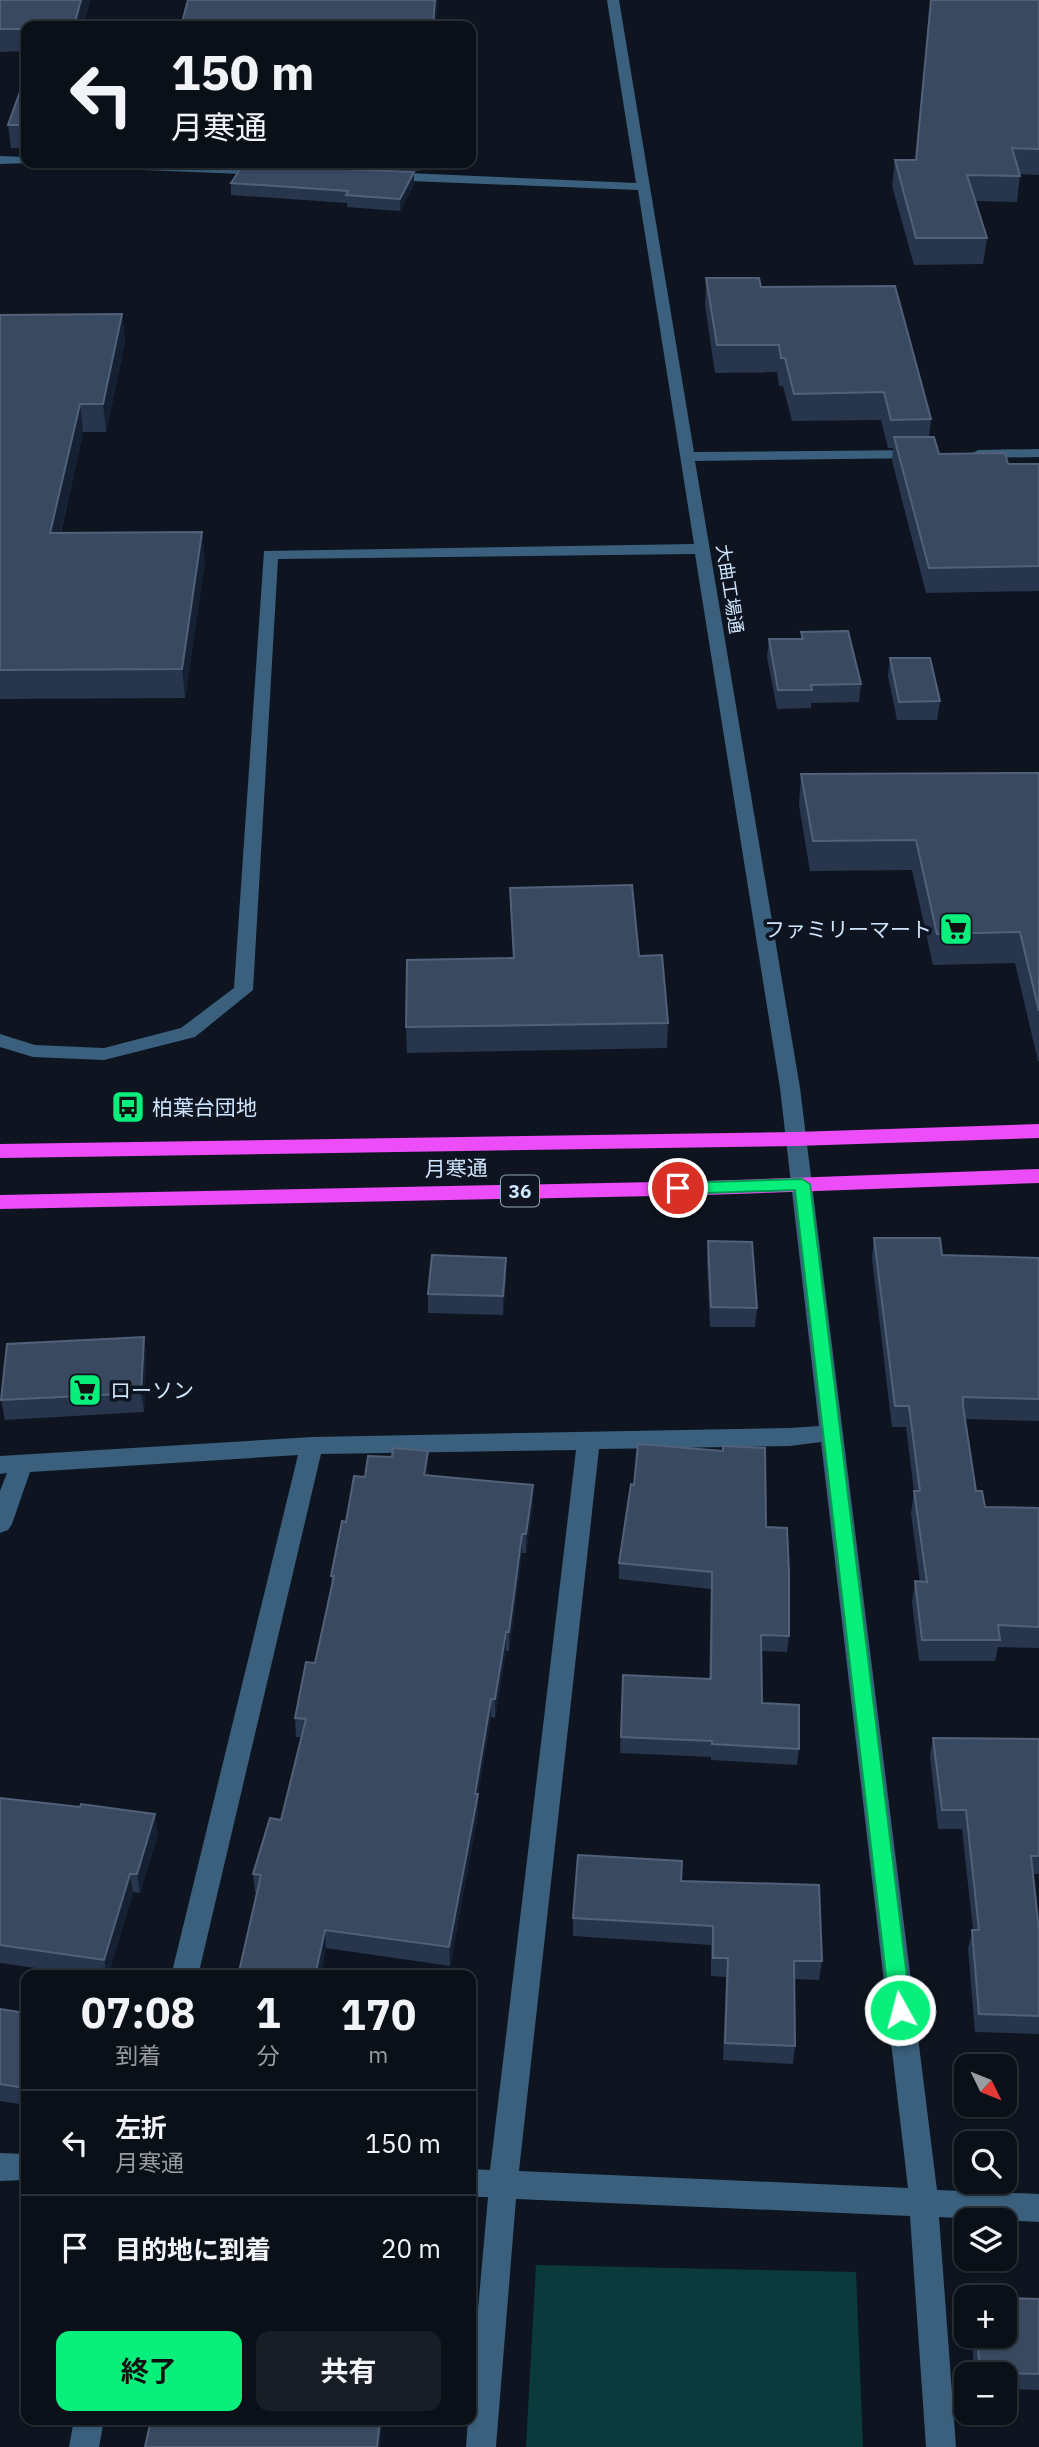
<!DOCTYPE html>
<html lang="ja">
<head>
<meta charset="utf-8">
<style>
  :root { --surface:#0a1018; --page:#181e25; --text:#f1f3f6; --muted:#999da2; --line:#2a3037; --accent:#08ef7c }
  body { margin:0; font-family:"IBM Plex Sans","Noto Sans JP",sans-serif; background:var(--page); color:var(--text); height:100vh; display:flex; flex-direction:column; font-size:26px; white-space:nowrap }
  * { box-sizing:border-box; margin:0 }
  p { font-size:23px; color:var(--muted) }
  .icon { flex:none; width:38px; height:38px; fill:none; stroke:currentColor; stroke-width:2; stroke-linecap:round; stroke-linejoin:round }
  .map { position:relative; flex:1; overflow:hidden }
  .drawer { position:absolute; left:21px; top:1970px; width:455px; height:455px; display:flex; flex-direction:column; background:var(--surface); border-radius:14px; box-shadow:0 2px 5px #0004,0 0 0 2px var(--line) }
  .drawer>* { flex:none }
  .hud { position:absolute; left:21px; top:21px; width:455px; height:147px; border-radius:14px; box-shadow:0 2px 5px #0004,0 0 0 2px var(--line); background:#0a1018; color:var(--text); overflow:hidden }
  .needle { width:46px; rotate:133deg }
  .tools { position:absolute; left:954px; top:2054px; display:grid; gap:14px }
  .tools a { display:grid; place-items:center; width:63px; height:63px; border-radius:14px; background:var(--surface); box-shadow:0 2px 5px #0004,0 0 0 2px var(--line); font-size:35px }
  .pin { position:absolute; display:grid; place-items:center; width:60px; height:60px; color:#fff; margin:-30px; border:4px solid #fff; border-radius:50%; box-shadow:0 2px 7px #0007 }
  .me { position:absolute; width:77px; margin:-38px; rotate:353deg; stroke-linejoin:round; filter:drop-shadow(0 0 5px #0008) }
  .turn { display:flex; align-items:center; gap:24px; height:147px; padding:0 35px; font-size:32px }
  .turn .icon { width:91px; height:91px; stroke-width:2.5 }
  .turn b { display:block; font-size:49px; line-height:60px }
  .eta { display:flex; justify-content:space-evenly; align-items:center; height:119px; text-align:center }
  .eta b { font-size:42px; font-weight:700; line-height:49px }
  .action { display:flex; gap:14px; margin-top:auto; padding:14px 35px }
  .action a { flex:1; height:80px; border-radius:14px; background:var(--accent); color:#111; font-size:28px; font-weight:700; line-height:80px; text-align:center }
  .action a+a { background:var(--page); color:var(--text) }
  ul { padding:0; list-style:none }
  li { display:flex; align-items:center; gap:21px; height:105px; padding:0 35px; border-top:2px solid var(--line) }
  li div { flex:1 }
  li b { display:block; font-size:26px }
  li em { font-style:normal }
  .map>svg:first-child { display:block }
</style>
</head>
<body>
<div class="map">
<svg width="1039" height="2447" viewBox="0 0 1039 2447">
  <rect width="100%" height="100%" fill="#0e1520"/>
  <polygon fill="#0b3a3c" points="536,2265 856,2272 863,2447 526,2447"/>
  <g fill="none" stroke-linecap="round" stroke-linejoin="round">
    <g fill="#3a607d" fill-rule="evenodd">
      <path d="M607,0h12l75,452 227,-2 7,4 -7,4 -226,3 105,627 137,1102 102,4v28l-100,-5 17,230h-30l-16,-231 -394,-17 -20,248h-30l2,-27h3v-32l17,-191h-17v-28l19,1 86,-720 -255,4 -123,522h-27l127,-521 -268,17 -18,52 -4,6 -8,3v-42l7,-18 -7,1v-18l312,-19 478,-9 29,-2 -39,-338 -85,-534 -417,5 -25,431 -58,47 -91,23 -71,-3 -33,-10v-13l35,11 69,3 77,-20 53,-40 30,-437 430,-7 -56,-354 -253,-10 -6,-4 6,-4 251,11zM821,1442l87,746 -389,-17 80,-722 191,-3z"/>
      <polygon points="0,156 26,157 26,163 31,163 0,164"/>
      <polygon points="61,163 155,163 269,167 275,171 269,175 67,167"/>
      <polygon points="1039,449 1039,457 978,458 971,454 978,450"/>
      <polygon points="0,2153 26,2154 26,2180 0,2181"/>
      <polygon points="74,2420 104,2420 99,2447 69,2447"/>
    </g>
    <g fill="#ec4df9" fill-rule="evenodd">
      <polygon points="1039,1124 1039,1138 796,1146 0,1158 0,1144 796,1132"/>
      <polygon points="1039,1169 1039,1183 705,1195 0,1209 0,1195 705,1181"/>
    </g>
  </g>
  <g fill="#27364d">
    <polygon points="0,0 90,0 83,26 26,26 26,51 0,52"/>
    <polygon points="1039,0 1039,175 1020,174 1017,202 975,201 987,238 983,264 914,265 892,186 895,160 916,160"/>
    <polygon points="26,75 26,148 11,148 8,125"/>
    <polygon points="253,163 424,163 420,171 253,165"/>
    <polygon points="414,172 414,184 400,211 347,207 347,203 231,195 231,183"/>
    <polygon points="706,278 761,287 931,419 929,437 939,454 1008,464 1039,464 1039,591 926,593 892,461 893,448 888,448 881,420 792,421 783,386 779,386 777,372 715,373 705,305"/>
    <polygon points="122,314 125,342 106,432 83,432 61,533 205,561 185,698 0,699 0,315"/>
    <polygon points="801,632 861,684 859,702 811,703 811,708 777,709 767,657 769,639 801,639"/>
    <polygon points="890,658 940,701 937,720 897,720 888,676"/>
    <polygon points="1039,773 1039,1061 1038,1061 1015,963 933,965 912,870 810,871 799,805 801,774"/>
    <polygon points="510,888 639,956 668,1023 667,1048 407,1053 406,1027 513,958"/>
    <polygon points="874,1238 942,1255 1039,1258 1039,1421 965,1419 976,1491 985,1507 1039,1508 1039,1648 998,1647 995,1661 919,1661 912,1603 915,1581 920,1582 911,1513 914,1492 906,1427 892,1427 872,1259"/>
    <polygon points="708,1241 757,1308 755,1327 710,1327 707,1261"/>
    <polygon points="506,1258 506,1277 503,1315 428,1313 428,1294"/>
    <polygon points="144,1337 146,1356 144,1412 5,1420 1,1400"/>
    <polygon points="428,1451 428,1475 533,1485 533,1504 526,1553 522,1553 509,1651 506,1651 495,1718 491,1717 478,1794 478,1813 450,1966 326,1948 255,1892 253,1874 281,1820 301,1737 296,1737 295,1718 315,1663 332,1585 331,1576 346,1522 365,1477 392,1457"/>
    <polygon points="766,1527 789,1636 787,1652 761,1651 762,1703 799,1749 797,1765 711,1760 711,1757 620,1753 623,1675 709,1679 711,1589 619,1579 619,1563"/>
    <polygon points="933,1738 1039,1739 1039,1874 1033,1874 1039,1930 1039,2034 975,2032 968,1948 973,1930 962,1829 938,1829 930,1756"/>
    <polygon points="0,1798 158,1833 140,1893 133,1892 108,1976 93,1976 0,1963"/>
    <polygon points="681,1881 822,1961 819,1980 795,1979 795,2046 793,2064 723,2060 726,1977 711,1976 711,1945 573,1936 573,1918"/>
    <polygon points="0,2009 26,2013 26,2105 0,2101"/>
    <polygon points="1039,2299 1039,2390 1004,2389 1004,2375 975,2375 971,2336 1004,2336"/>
  </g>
  <g fill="#152133">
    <polygon points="81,0 90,0 83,26 74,26"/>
    <polygon points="435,0 438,0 436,26 433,26"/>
    <polygon points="420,163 424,163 420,171"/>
    <polygon points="414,172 414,184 400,211 400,199"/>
    <polygon points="122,314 125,342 106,432 103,404"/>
    <polygon points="80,404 83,432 54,562 50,533"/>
    <polygon points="202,532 205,561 185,698 182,669"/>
    <polygon points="506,1258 506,1277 503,1315 503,1296"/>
    <polygon points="144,1337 146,1356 144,1412 141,1393"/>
    <polygon points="428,1451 428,1470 425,1494 424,1475"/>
    <polygon points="533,1485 533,1504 526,1553 526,1534"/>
    <polygon points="522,1534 522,1553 509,1651 509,1632"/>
    <polygon points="506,1632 506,1651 495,1718 495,1699"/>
    <polygon points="491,1699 491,1717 477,1801 478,1794 478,1813 450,1966 449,1947"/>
    <polygon points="155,1814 158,1833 140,1893 137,1874"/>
    <polygon points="130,1874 133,1892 108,1976 107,1976 104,1960"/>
    <polygon points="325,1930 326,1948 321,1976 315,1976"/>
    <polygon points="380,2420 383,2420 380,2447 377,2447"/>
  </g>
  <g fill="#394960" stroke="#506179" stroke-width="2">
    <polygon points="0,0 81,0 74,26 26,26 26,29 0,29"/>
    <polygon points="188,0 435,0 433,26 181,26"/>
    <polygon points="931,0 1039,0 1039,149 1012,148 1020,176 967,175 987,238 916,238 895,160 916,160"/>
    <polygon points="26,75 26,125 8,125"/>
    <polygon points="243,165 414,172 400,199 346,195 348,191 231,183"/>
    <polygon points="706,278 759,278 761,287 895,286 931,419 891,420 884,392 794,394 785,358 781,358 779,345 717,345"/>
    <polygon points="122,314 103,404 80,404 50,533 202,532 182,669 0,670 0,315"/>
    <polygon points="894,437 934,437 939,454 1005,453 1008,464 1039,464 1039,566 929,568"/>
    <polygon points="848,631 861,684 811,685 812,690 778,690 769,639 803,639 801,632"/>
    <polygon points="890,658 930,658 940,701 899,702"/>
    <polygon points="1039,773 1039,1011 1020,932 937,934 916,840 813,841 801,774"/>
    <polygon points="632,885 639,956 662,955 668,1023 406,1027 407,960 514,958 510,888"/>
    <polygon points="874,1238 940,1238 942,1255 1039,1258 1039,1399 963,1397 963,1406 976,1491 982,1491 985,1507 1039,1508 1039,1627 998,1625 1000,1640 922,1640 915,1581 927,1582 914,1491 920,1491 909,1406 895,1406"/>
    <polygon points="708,1241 752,1242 757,1308 711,1307"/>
    <polygon points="432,1255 506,1258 503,1296 428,1294"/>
    <polygon points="144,1337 141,1393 1,1400 7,1344"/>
    <polygon points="638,1444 723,1451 723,1446 765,1448 766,1527 787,1528 789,1572 789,1636 761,1635 762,1703 799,1705 799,1749 712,1744 712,1741 621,1737 623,1675 711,1679 712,1572 619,1563 631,1484 634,1485"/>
    <polygon points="393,1448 428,1451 424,1475 533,1485 526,1534 522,1534 509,1632 506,1632 495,1699 491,1699 475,1794 478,1794 449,1947 325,1930 315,1976 238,1976 261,1875 253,1874 270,1818 281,1820 306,1719 295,1718 306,1662 315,1663 334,1576 331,1576 342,1521 346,1522 354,1476 365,1477 368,1456 392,1457"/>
    <polygon points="933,1738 1039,1739 1039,1856 1031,1856 1039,1930 1039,2016 979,2014 972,1930 979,1930 966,1810 942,1810"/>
    <polygon points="0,1798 80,1807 81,1804 155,1814 137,1874 130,1874 104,1960 0,1945"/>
    <polygon points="578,1855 682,1861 681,1881 819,1885 822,1961 794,1961 795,2046 725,2043 728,1958 713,1958 713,1926 573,1918"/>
    <polygon points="0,2009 26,2013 26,2088 0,2084"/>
    <polygon points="974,2297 1039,2299 1039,2374 980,2372 977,2336 1004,2336 1004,2298 974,2298"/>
    <polygon points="151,2420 380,2420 377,2447 145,2447"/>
  </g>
  <polygon fill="#08ef7c" stroke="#059b51" stroke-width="2" points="802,1179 810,1184 911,2010 908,2017 900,2019 893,2017 890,2010 795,1190 678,1194 670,1188 678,1183"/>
  <defs>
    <symbol id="supermarket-square" viewBox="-11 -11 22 22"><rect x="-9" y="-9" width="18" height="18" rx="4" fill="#08ef7c" stroke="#0e1520"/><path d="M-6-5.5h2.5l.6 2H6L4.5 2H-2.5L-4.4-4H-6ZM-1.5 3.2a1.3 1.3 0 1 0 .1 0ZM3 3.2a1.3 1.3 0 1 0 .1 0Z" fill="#111"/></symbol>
    <symbol id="bus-square" viewBox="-11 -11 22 22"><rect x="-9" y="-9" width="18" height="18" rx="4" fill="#08ef7c" stroke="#0e1520"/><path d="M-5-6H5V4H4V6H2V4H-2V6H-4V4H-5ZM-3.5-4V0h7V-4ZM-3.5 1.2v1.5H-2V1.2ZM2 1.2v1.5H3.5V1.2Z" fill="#111"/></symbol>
  </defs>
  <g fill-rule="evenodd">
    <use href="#supermarket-square" x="937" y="910" width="38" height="38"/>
    <use href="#bus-square" x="109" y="1088" width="38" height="38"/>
    <use href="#supermarket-square" x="66" y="1371" width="38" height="38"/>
  </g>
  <g text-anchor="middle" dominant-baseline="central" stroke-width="7" stroke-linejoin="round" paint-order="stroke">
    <g font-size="18" fill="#cee5fd" stroke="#0e1520">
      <text transform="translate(730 589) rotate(81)">大曲工場通</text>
    </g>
    <rect fill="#0e1520" stroke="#94a7bb" stroke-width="2" x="501" y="1175.5" width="38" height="31" rx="5"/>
    <g font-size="19" font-weight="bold" fill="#cee5fd">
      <text x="520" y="1191">36</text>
    </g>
    <g font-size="21" fill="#cee5fd" stroke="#0e1520" text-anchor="start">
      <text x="932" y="929" text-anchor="end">ファミリーマート</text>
      <text x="152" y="1107">柏葉台団地</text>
      <text x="110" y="1390">ローソン</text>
    </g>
    <g font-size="21" fill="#cee5fd" stroke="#0e1520">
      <text transform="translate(456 1168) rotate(-1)">月寒通</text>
    </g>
  </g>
</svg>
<div class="tools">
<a><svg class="needle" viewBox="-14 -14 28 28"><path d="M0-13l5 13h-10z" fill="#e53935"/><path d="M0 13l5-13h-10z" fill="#999da2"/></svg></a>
<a><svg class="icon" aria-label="search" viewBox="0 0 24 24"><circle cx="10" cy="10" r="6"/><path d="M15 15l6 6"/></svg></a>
<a><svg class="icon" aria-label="layers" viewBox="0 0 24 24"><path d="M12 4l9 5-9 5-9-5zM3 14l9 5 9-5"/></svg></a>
<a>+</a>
<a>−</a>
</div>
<div class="pin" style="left:678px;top:1188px;background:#d93025"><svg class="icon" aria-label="arrive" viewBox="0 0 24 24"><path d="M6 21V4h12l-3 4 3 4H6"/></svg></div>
<svg class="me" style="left:900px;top:2010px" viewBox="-20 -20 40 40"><circle r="17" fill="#08ef7c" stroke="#fff" stroke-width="3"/><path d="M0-11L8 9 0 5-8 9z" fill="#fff"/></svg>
<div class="hud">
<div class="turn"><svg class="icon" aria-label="left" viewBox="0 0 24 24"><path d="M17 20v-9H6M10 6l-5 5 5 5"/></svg><div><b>150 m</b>月寒通</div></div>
</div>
<section class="drawer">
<div class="eta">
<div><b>07:08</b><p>到着</p></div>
<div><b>1</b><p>分</p></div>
<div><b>170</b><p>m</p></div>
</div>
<ul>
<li><svg class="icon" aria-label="left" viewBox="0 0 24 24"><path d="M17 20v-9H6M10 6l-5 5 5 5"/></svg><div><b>左折</b><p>月寒通</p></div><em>150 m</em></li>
<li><svg class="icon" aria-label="arrive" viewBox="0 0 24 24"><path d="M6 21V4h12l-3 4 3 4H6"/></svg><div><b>目的地に到着</b></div><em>20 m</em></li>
</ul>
<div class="action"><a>終了</a><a>共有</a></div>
</section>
</div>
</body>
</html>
